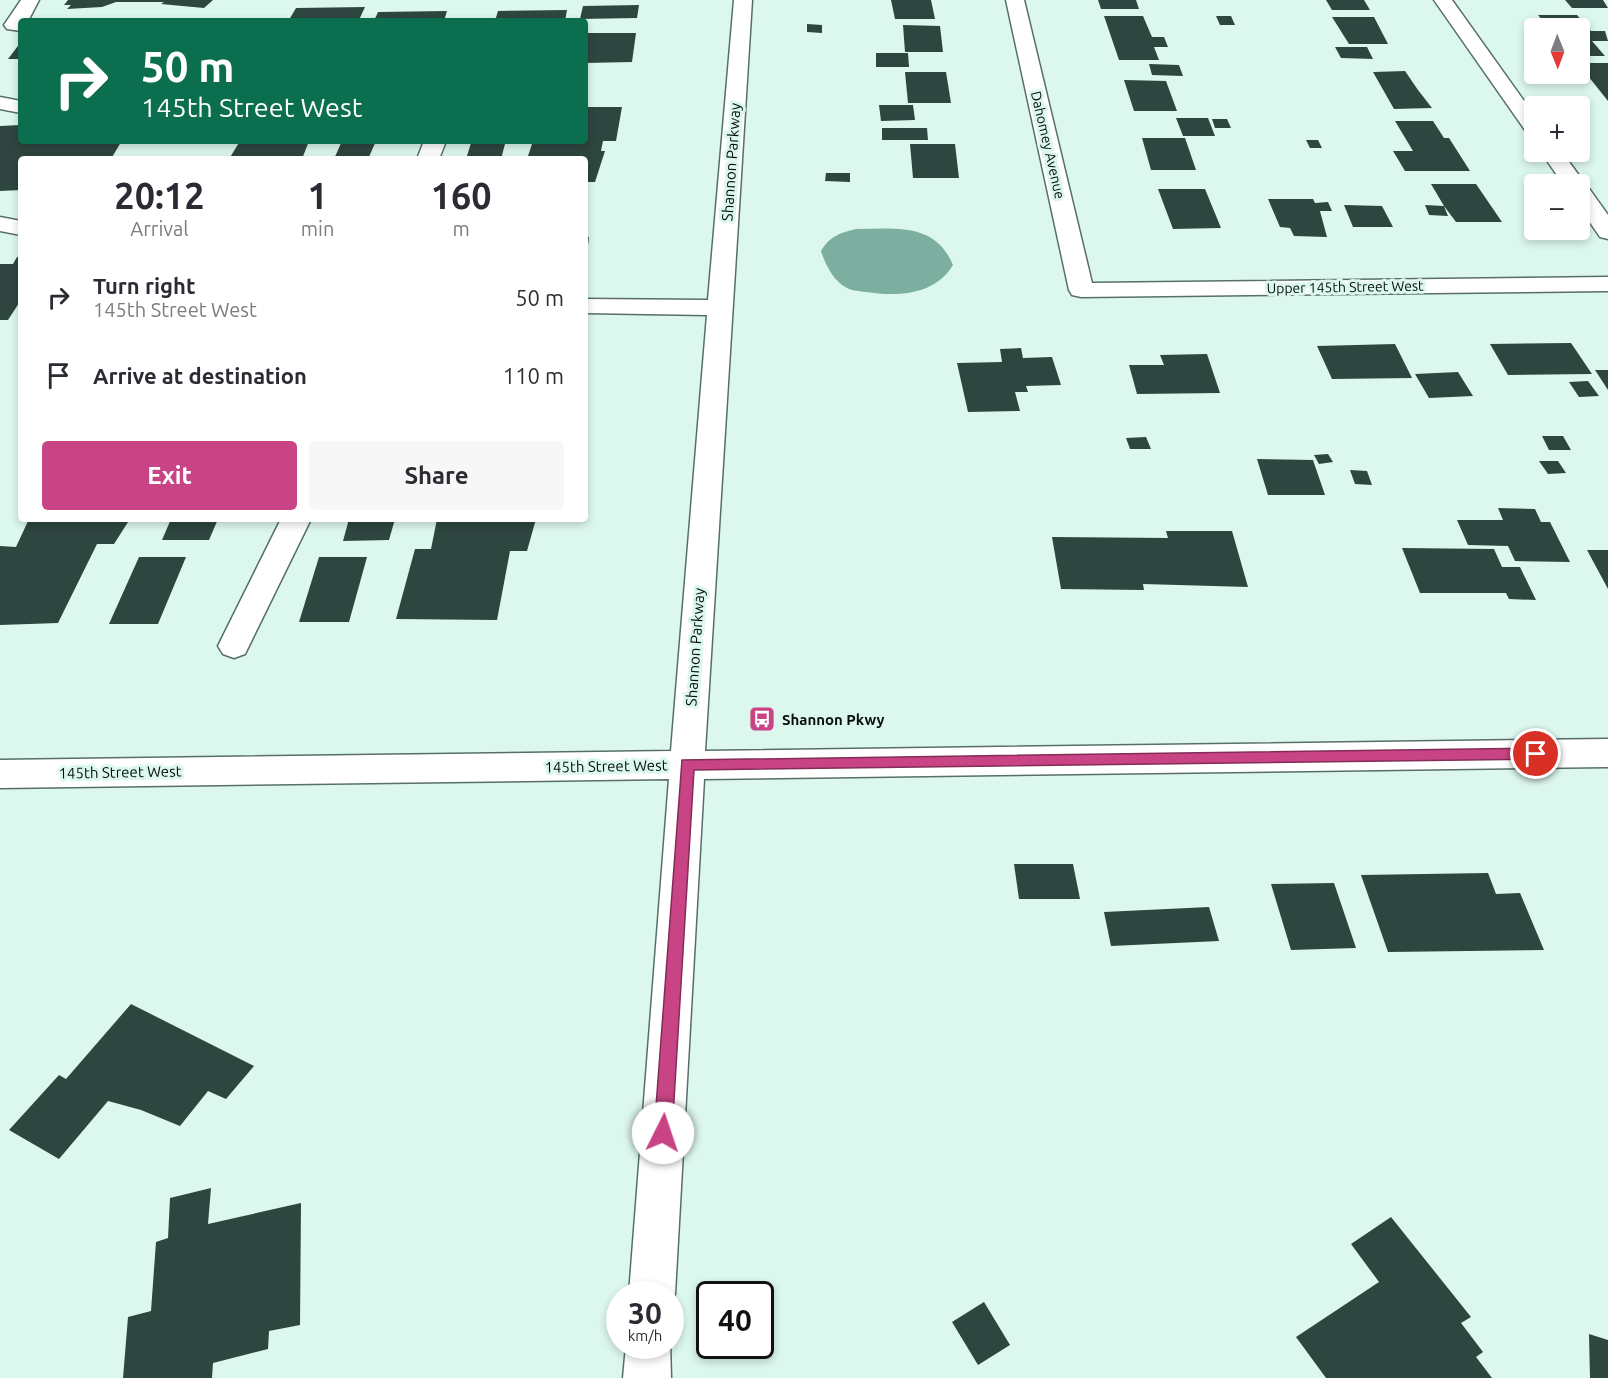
<!DOCTYPE html>
<html lang="en">
<head>
<meta charset="utf-8">
<style>
  :root { --surface:#fff; --page:#f7f7f7; --text:#2b2b33; --muted:#7c7c81; --accent:#c94485 }
  body { margin:0; font-family:Ubuntu,sans-serif; background:var(--page); color:var(--text); height:100vh; display:flex; flex-direction:column; font-size:22px; white-space:nowrap }
  * { box-sizing:border-box; margin:0 }
  p { font-size:20px; color:var(--muted) }
  .icon { flex:none; width:33px; height:33px; fill:none; stroke:currentColor; stroke-width:2; stroke-linecap:round; stroke-linejoin:round }
  .map { position:relative; flex:1; overflow:hidden }
  .side { position:absolute; left:18px; top:156px; width:570px; height:366px; display:flex; flex-direction:column; background:var(--surface); border-radius:6px; box-shadow:0 3px 9px #0003 }
  .side>* { flex:none }
  .hud { position:absolute; left:18px; top:18px; width:570px; height:126px; border-radius:6px; box-shadow:0 3px 9px #0003; background:#0b6e4f; color:#fff; overflow:hidden }
  .needle { width:39px; rotate:179deg }
  .buttons { position:absolute; left:1524px; top:18px; display:grid; gap:12px }
  .buttons a { display:grid; place-items:center; width:66px; height:66px; border-radius:6px; background:var(--surface); box-shadow:0 3px 9px #0003; font-size:30px }
  .speed { position:absolute; left:606px; top:1281px; display:flex; gap:12px; font-size:30px; font-weight:700; text-align:center }
  .speed>* { display:grid; place-content:center; width:78px; height:78px; border-radius:50%; background:var(--surface); box-shadow:0 3px 9px #0003; line-height:1 }
  .speed small { font-size:15px; font-weight:400 }
  .speed .limit { border:3px solid #111; border-radius:9px; background:#fff; color:#111 }
  .pin { position:absolute; display:grid; place-items:center; width:51px; height:51px; color:#fff; margin:-26px; border:3px solid #fff; border-radius:50%; box-shadow:0 2px 6px #0007 }
  .me { position:absolute; width:66px; margin:-33px; rotate:4deg; stroke-linejoin:round; filter:drop-shadow(0 0 4px #0008) }
  .turn { display:flex; align-items:center; gap:21px; height:126px; padding:0 24px; font-size:27px }
  .turn .icon { width:78px; height:78px; stroke-width:2.5 }
  .turn b { display:block; font-size:42px; line-height:51px }
  .eta { display:flex; justify-content:space-evenly; align-items:center; height:102px; text-align:center }
  .eta b { font-size:36px; font-weight:600; line-height:42px }
  .button { display:flex; gap:12px; margin-top:auto; padding:12px 24px }
  .button a { flex:1; height:69px; border-radius:6px; background:var(--accent); color:#fff; font-size:24px; font-weight:600; line-height:69px; text-align:center }
  .button a+a { background:var(--page); color:var(--text) }
  ul { padding:0; list-style:none }
  li { display:flex; align-items:center; gap:18px; height:78px; padding:0 24px }
  li div { flex:1 }
  li b { display:block; font-size:22px }
  li em { font-style:normal }
  .map>svg:first-child { display:block }
</style>
</head>
<body>
<div class="map">
<svg width="1608" height="1378" viewBox="0 0 1608 1378">
  <rect width="100%" height="100%" fill="#dcf7ee"/>
  <path fill="#7dafa0" d="M856,229c39,0 79,-7 97,36 -18,30 -55,32 -87,27 -6,-1 -14,-1 -19,-4 -13,-6 -22,-24 -26,-37 9,-15 19,-18 35,-22z"/>
  <g fill="#2f453f">
    <polygon points="68,0 213,0 204,8 161,4 164,2 116,2 102,7 67,9 71,5 64,5"/>
    <polygon points="891,0 931,0 935,19 895,19"/>
    <polygon points="1098,0 1136,0 1139,9 1101,9"/>
    <polygon points="1326,0 1364,0 1370,10 1332,10"/>
    <polygon points="1565,0 1603,0 1608,8 1572,8"/>
    <polygon points="639,5 637,18 580,19 583,6"/>
    <polygon points="365,7 359,20 289,20 296,8"/>
    <polygon points="567,10 565,21 495,21 498,11"/>
    <polygon points="447,11 444,21 374,21 378,12"/>
    <polygon points="1538,15 1577,15 1591,31 1605,31 1608,41 1592,41 1605,56 1580,56 1580,28 1549,28"/>
    <polygon points="1104,16 1143,16 1152,37 1164,37 1168,47 1154,47 1159,60 1119,60"/>
    <polygon points="1216,16 1231,16 1235,25 1220,25"/>
    <polygon points="1332,17 1374,17 1388,44 1349,44"/>
    <polygon points="807,24 822,25 822,33 807,32"/>
    <polygon points="903,25 940,26 943,52 905,52"/>
    <polygon points="585,33 636,33 632,62 585,63"/>
    <polygon points="21,42 21,59 8,59"/>
    <polygon points="1335,47 1367,47 1373,59 1341,58"/>
    <polygon points="876,53 908,53 909,67 876,67"/>
    <polygon points="1580,63 1608,63 1608,101 1580,66"/>
    <polygon points="1149,64 1179,65 1183,76 1152,75"/>
    <polygon points="1405,71 1418,90 1432,108 1394,109 1373,72"/>
    <polygon points="905,72 946,72 951,103 908,103"/>
    <polygon points="1124,80 1166,81 1177,111 1134,111"/>
    <polygon points="879,105 913,105 915,120 881,121"/>
    <polygon points="585,107 622,107 616,141 603,141 601,151 605,151 595,182 585,182 585,159 527,159 532,144 545,144 546,141 585,141"/>
    <polygon points="1176,118 1208,118 1215,136 1183,136"/>
    <polygon points="1212,119 1227,119 1231,128 1215,128"/>
    <polygon points="1395,121 1433,121 1444,138 1449,138 1470,171 1405,171 1393,151 1413,151"/>
    <polygon points="21,125 21,141 121,142 111,159 21,159 21,190 0,191 0,126"/>
    <polygon points="882,128 927,128 928,140 882,140"/>
    <polygon points="1142,138 1185,138 1196,170 1151,170"/>
    <polygon points="1306,140 1318,140 1322,148 1310,148"/>
    <polygon points="240,141 309,141 302,159 229,159"/>
    <polygon points="342,141 376,141 368,159 334,159"/>
    <polygon points="471,143 505,144 501,159 466,159"/>
    <polygon points="910,144 955,144 959,178 913,178"/>
    <polygon points="826,173 850,173 850,182 825,181"/>
    <polygon points="1431,184 1476,184 1502,222 1456,222 1444,206 1448,216 1429,215 1425,205 1444,206"/>
    <polygon points="1158,189 1205,189 1221,228 1173,229"/>
    <polygon points="1268,199 1313,199 1315,203 1328,202 1332,211 1320,211 1327,237 1294,236 1290,228 1280,227"/>
    <polygon points="1344,205 1382,206 1393,227 1353,227"/>
    <polygon points="585,237 589,237 586,263 585,263"/>
    <polygon points="17,257 21,257 21,300 8,320 0,320 0,264 13,264"/>
    <polygon points="1571,343 1592,374 1508,375 1490,344"/>
    <polygon points="1395,344 1412,378 1332,379 1317,346"/>
    <polygon points="1021,348 1023,358 1052,357 1061,385 1026,386 1028,392 1015,392 1020,411 968,412 957,363 1002,362 1000,349"/>
    <polygon points="1207,354 1220,393 1137,394 1129,365 1164,365 1160,355"/>
    <polygon points="1595,370 1608,370 1608,390"/>
    <polygon points="1458,372 1473,396 1429,398 1415,374"/>
    <polygon points="1588,381 1599,396 1579,397 1569,382"/>
    <polygon points="1542,436 1563,436 1571,450 1549,450"/>
    <polygon points="1146,437 1151,449 1130,449 1126,438"/>
    <polygon points="1328,454 1333,462 1319,464 1314,455"/>
    <polygon points="1257,459 1313,460 1325,495 1268,495"/>
    <polygon points="1539,461 1558,461 1566,473 1548,474"/>
    <polygon points="1350,470 1367,471 1372,485 1355,484"/>
    <polygon points="1498,508 1535,509 1541,522 1550,522 1570,562 1515,561 1508,546 1468,545 1457,520 1503,520"/>
    <polygon points="29,519 130,519 114,544 97,544 58,623 0,625 0,546 16,547"/>
    <polygon points="171,519 218,519 209,540 162,540"/>
    <polygon points="349,519 395,519 389,540 343,541"/>
    <polygon points="437,519 536,519 527,551 510,551 497,620 396,619 415,549 431,549"/>
    <polygon points="1166,531 1232,531 1248,587 1143,584 1144,590 1061,589 1052,537 1168,538"/>
    <polygon points="1402,548 1494,549 1502,567 1520,567 1536,600 1509,599 1506,593 1420,593"/>
    <polygon points="1587,550 1608,550 1608,589"/>
    <polygon points="139,557 186,557 158,624 109,624"/>
    <polygon points="319,557 367,557 349,622 299,622"/>
    <polygon points="1014,864 1073,864 1080,899 1019,899"/>
    <polygon points="1488,873 1496,894 1520,893 1544,950 1388,952 1361,875"/>
    <polygon points="1334,883 1356,948 1291,950 1271,884"/>
    <polygon points="1209,907 1219,941 1111,946 1104,912"/>
    <polygon points="131,1004 254,1066 226,1099 208,1091 180,1126 141,1110 108,1101 59,1159 9,1130 59,1075 66,1079"/>
    <polygon points="211,1188 208,1224 301,1203 300,1325 269,1331 268,1349 213,1363 212,1378 123,1378 128,1317 151,1311 156,1242 168,1238 170,1198"/>
    <polygon points="1391,1217 1471,1317 1461,1323 1483,1352 1476,1357 1492,1378 1326,1378 1296,1337 1379,1282 1351,1244"/>
    <polygon points="984,1302 1010,1345 978,1365 952,1322"/>
    <polygon points="1589,1334 1608,1340 1608,1378 1590,1378"/>
  </g>
  <g fill="none" stroke-linecap="round" stroke-linejoin="round">
    <defs>
      <g id="minor">
        <polygon points="21,0 39,0 28,21 21,21 21,31 7,29 4,25"/>
        <polygon points="734,0 752,0 705,751 1608,739 1608,767 704,779 675,1294 670,1305 670,1294 629,1294 669,779 0,788 0,760 671,751 707,315 585,313 585,299 708,300"/>
        <polygon points="1006,0 1024,0 1092,283 1608,277 1608,291 1081,297 1072,295 1069,290"/>
        <polygon points="1434,0 1452,0 1534,115 1534,135 1527,133"/>
        <polygon points="0,97 21,101 21,113 0,109"/>
        <polygon points="424,141 446,141 439,159 417,159"/>
        <polygon points="1541,152 1562,152 1585,184 1584,186 1588,187 1608,215 1608,239 1600,237 1580,208 1580,184 1563,184"/>
        <polygon points="0,217 21,221 21,235 0,231"/>
        <polygon points="281,519 311,519 245,654 234,658 223,654 218,646"/>
        <polygon points="670,1341 671,1378 623,1378 626,1346 670,1346"/>
      </g>
    </defs>
    <use href="#minor" stroke="#576f68" stroke-width="3"/>
    <use href="#minor" fill="#fff" fill-rule="evenodd"/>
  </g>
  <polygon fill="#c94485" stroke="#832c56" stroke-width="1.5" points="1536,748 1543,754 1536,759 694,770 672,1133 669,1139 663,1142 657,1139 654,1133 682,760"/>
  <defs>
    <symbol id="bus-square" viewBox="-11 -11 22 22"><rect x="-9" y="-9" width="18" height="18" rx="4" fill="#c94485" stroke="#dcf7ee"/><path d="M-5-6H5V4H4V6H2V4H-2V6H-4V4H-5ZM-3.5-4V0h7V-4ZM-3.5 1.2v1.5H-2V1.2ZM2 1.2v1.5H3.5V1.2Z" fill="#fff"/></symbol>
  </defs>
  <g fill-rule="evenodd">
    <use href="#bus-square" x="747" y="704" width="30" height="30"/>
  </g>
  <g text-anchor="middle" dominant-baseline="central" stroke-width="6" stroke-linejoin="round" paint-order="stroke">
    <g font-size="14" fill="#060e0b" stroke="#dcf7ee">
      <text transform="translate(1048 145) rotate(77)">Dahomey Avenue</text>
      <text transform="translate(1345 287) rotate(-1)">Upper 145th Street West</text>
    </g>
    <g font-size="15" fill="#060e0b" stroke="#dcf7ee">
      <text transform="translate(731 162) rotate(-86)">Shannon Parkway</text>
      <text transform="translate(695 647) rotate(-86)">Shannon Parkway</text>
      <text transform="translate(606 766) rotate(-1)">145th Street West</text>
      <text transform="translate(120 772) rotate(-1)">145th Street West</text>
    </g>
    <g font-size="15" font-weight="bold" fill="#060e0b" stroke="#dcf7ee" text-anchor="start">
      <text x="782" y="719">Shannon Pkwy</text>
    </g>
  </g>
</svg>
<div class="buttons">
<a><svg class="needle" viewBox="-14 -14 28 28"><path d="M0-13l5 13h-10z" fill="#e53935"/><path d="M0 13l5-13h-10z" fill="#7c7c81"/></svg></a>
<a>+</a>
<a>−</a>
</div>
<div class="speed"><div>30<small>km/h</small></div><div class="limit">40</div></div>
<div class="pin" style="left:1536px;top:754px;background:#d93025"><svg class="icon" aria-label="arrive" viewBox="0 0 24 24"><path d="M6 21V4h12l-3 4 3 4H6"/></svg></div>
<svg class="me" style="left:663px;top:1133px" viewBox="-20 -20 40 40"><circle r="19" fill="#fff"/><path d="M0-13L10 11 0 6-10 11z" fill="#c94485"/></svg>
<div class="hud">
<div class="turn"><svg class="icon" aria-label="right" viewBox="0 0 24 24"><path d="M7 20v-9h11M14 6l5 5-5 5"/></svg><div><b>50 m</b>145th Street West</div></div>
</div>
<section class="side">
<div class="eta">
<div><b>20:12</b><p>Arrival</p></div>
<div><b>1</b><p>min</p></div>
<div><b>160</b><p>m</p></div>
</div>
<ul>
<li><svg class="icon" aria-label="right" viewBox="0 0 24 24"><path d="M7 20v-9h11M14 6l5 5-5 5"/></svg><div><b>Turn right</b><p>145th Street West</p></div><em>50 m</em></li>
<li><svg class="icon" aria-label="arrive" viewBox="0 0 24 24"><path d="M6 21V4h12l-3 4 3 4H6"/></svg><div><b>Arrive at destination</b></div><em>110 m</em></li>
</ul>
<div class="button"><a>Exit</a><a>Share</a></div>
</section>
</div>
</body>
</html>
